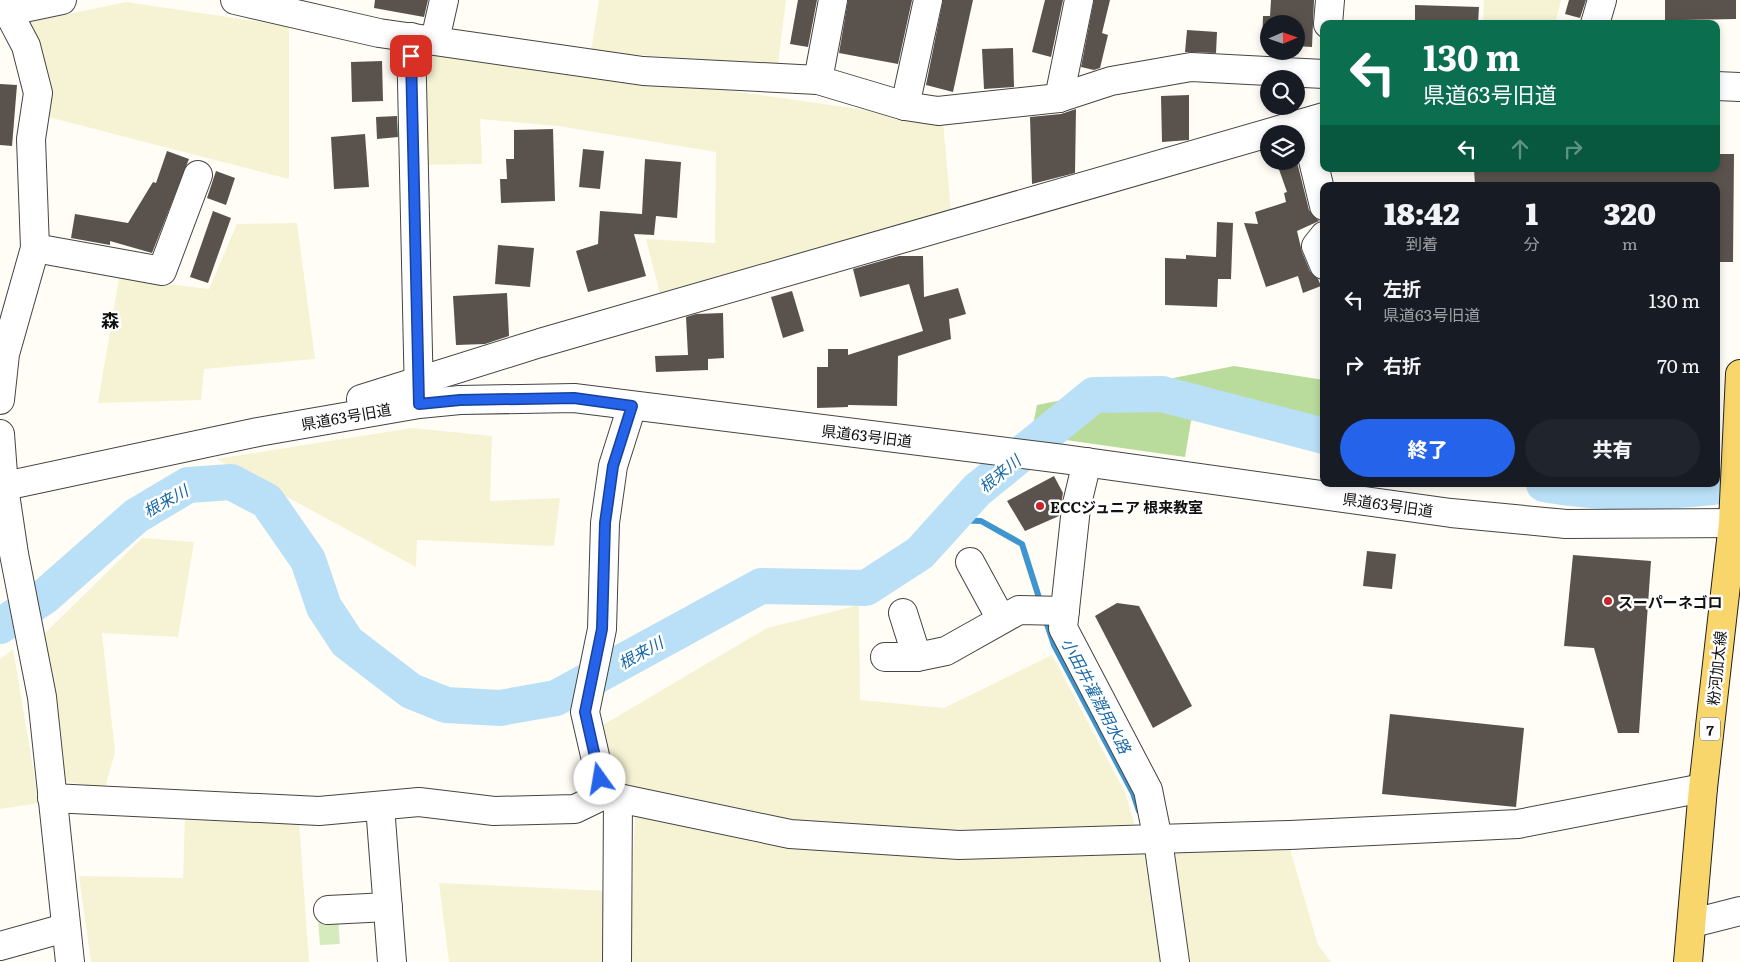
<!DOCTYPE html>
<html lang="ja">
<head>
<meta charset="utf-8">
<style>
  :root { --surface:#171b24; --page:#20242c; --text:#f1f3f6; --muted:#9ea1a6; --accent:#2563eb }
  body { margin:0; font-family:Literata,"Noto Sans JP",serif; background:var(--page); color:var(--text); height:100vh; display:flex; flex-direction:column; font-size:19px; white-space:nowrap }
  * { box-sizing:border-box; margin:0 }
  p { font-size:16px; color:var(--muted) }
  .icon { flex:none; width:28px; height:28px; fill:none; stroke:currentColor; stroke-width:2; stroke-linecap:round; stroke-linejoin:round }
  .map { position:relative; flex:1; overflow:hidden }
  .sheet { position:absolute; left:1320px; top:182px; width:400px; height:305px; display:flex; flex-direction:column; background:var(--surface); border-radius:10px; box-shadow:0 2px 8px #0003 }
  .sheet>* { flex:none }
  .hud { position:absolute; left:1320px; top:20px; width:400px; height:152px; border-radius:10px; box-shadow:0 2px 8px #0003; background:#0b6e4f; color:#fff; overflow:hidden }
  .needle { width:32px; rotate:88deg }
  .fabs { position:absolute; left:1260px; top:15px; display:grid; gap:10px }
  .fabs a { display:grid; place-items:center; width:45px; height:45px; border-radius:50%; background:var(--surface); box-shadow:0 2px 8px #0003; font-size:25px }
  .pin { position:absolute; display:grid; place-items:center; width:42px; height:42px; color:#fff; margin:-21px; border-radius:10px; box-shadow:0 2px 8px #0006 }
  .me { position:absolute; width:55px; margin:-28px; rotate:347deg; stroke-linejoin:round; filter:drop-shadow(0 0 4px #0008) }
  .turn { display:flex; align-items:center; gap:18px; height:105px; padding:0 20px; font-size:22px }
  .turn .icon { width:65px; height:65px; stroke-width:2.5 }
  .turn b { display:block; font-size:35px; line-height:42px }
  .lanes { display:flex; align-items:center; height:48px; padding:0 20px; background:#0003; justify-content:center; gap:25px; direction:ltr }
  .lanes .off { opacity:.35 }
  .eta { display:flex; justify-content:space-evenly; align-items:center; height:85px; text-align:center }
  .eta b { font-size:30px; font-weight:800; line-height:35px }
  .primary-button { display:flex; gap:10px; margin-top:auto; padding:10px 20px }
  .primary-button a { flex:1; height:58px; border-radius:30px; background:var(--accent); color:#fff; font-size:20px; font-weight:800; line-height:58px; text-align:center }
  .primary-button a+a { background:var(--page); color:var(--text) }
  ul { padding:0; list-style:none }
  li { display:flex; align-items:center; gap:15px; height:65px; padding:0 20px }
  li div { flex:1 }
  li b { display:block; font-size:19px }
  li em { font-style:normal }
  .map>svg:first-child { display:block }
</style>
</head>
<body>
<div class="map">
<svg width="1740" height="962" viewBox="0 0 1740 962">
  <rect width="100%" height="100%" fill="#fffdf5"/>
  <g fill="#f6f3d4">
    <polygon points="599,0 786,0 778,64 591,52"/>
    <polygon points="1484,0 1561,0 1555,24 1483,24"/>
    <polygon points="126,2 289,26 289,179 48,117 25,23"/>
    <polygon points="436,49 943,121 951,212 661,298 646,239 715,243 716,152 558,126 480,119 482,164 422,165 420,61"/>
    <polygon points="297,223 315,359 204,369 201,400 98,403 119,278 209,289 237,224"/>
    <polygon points="412,428 492,436 490,501 560,498 554,546 417,540 416,567 217,459"/>
    <polygon points="142,538 194,542 178,637 102,633 115,752 105,788 61,781 40,638"/>
    <polygon points="859,605 860,700 944,708 1052,655 1125,792 1142,851 1289,846 1318,945 1331,962 630,962 635,812 615,783 603,725 767,628"/>
    <polygon points="13,649 39,803 0,809 0,659"/>
    <polygon points="185,818 299,822 309,962 91,962 79,876 183,878"/>
    <polygon points="439,883 609,891 608,962 449,962"/>
  </g>
  <polygon fill="#d5ebbd" points="338,919 340,944 320,945 318,920"/>
  <polygon fill="#b9dc9c" points="1234,366 1324,380 1324,421 1292,412 1224,397 1191,421 1185,457 1031,435 1037,405"/>
  <g fill="none" stroke-linecap="round" stroke-linejoin="round">
    <g stroke="#3f96cf" stroke-width="6">
      <polyline points="951,520 981,521 1022,544 1041,604"/>
      <polyline points="1045,618 1054,645 1133,793 1139,811"/>
    </g>
    <g stroke="#b9e0f7" stroke-width="36">
      <path d="M1544,484c58,11 137,9 196,-1"/>
      <polyline points="0,626 44,597 136,516 188,485 231,482 267,501 308,560 324,607 347,642 411,691 446,705 500,708 556,698 761,586 866,588 920,553 977,490 1094,395 1162,394 1324,436"/>
    </g>
  </g>
  <g fill="#5a524d">
    <polygon points="375,0 428,0 424,17 374,8"/>
    <polygon points="798,0 817,0 808,47 790,44"/>
    <polygon points="848,0 912,0 898,64 839,53"/>
    <polygon points="943,0 973,0 953,92 926,85"/>
    <polygon points="1045,0 1063,0 1051,57 1032,52"/>
    <polygon points="1094,0 1110,0 1102,33 1108,35 1100,68 1094,70 1081,67"/>
    <polygon points="1271,0 1314,0 1312,47 1296,46 1296,24 1269,24 1269,45 1262,45 1263,16 1270,16"/>
    <polygon points="1569,0 1586,0 1580,18 1565,14"/>
    <polygon points="1665,0 1736,0 1736,19 1683,20 1683,24 1665,24"/>
    <polygon points="1415,5 1479,7 1478,24 1415,24"/>
    <polygon points="1187,30 1217,32 1216,53 1185,52"/>
    <polygon points="1013,48 1014,87 984,89 982,49"/>
    <polygon points="382,61 383,101 352,102 351,62"/>
    <polygon points="0,84 17,85 12,146 0,145"/>
    <polygon points="1189,95 1189,140 1162,142 1161,96"/>
    <polygon points="1076,109 1075,173 1032,184 1030,117 1061,114"/>
    <polygon points="397,116 398,137 377,139 376,117"/>
    <polygon points="553,129 555,201 501,203 500,179 507,179 506,159 514,159 514,130"/>
    <polygon points="365,134 369,187 334,189 331,137"/>
    <polygon points="583,149 604,151 600,189 579,187"/>
    <polygon points="167,151 189,159 152,253 110,241 110,245 71,238 75,214 128,223 153,182 156,183"/>
    <polygon points="1716,154 1734,154 1733,262 1716,262 1716,186 1475,185 1474,169 1716,169"/>
    <polygon points="1296,158 1309,210 1319,221 1297,231 1302,252 1310,271 1318,279 1321,286 1303,293 1298,276 1266,287 1244,223 1258,224 1255,212 1286,202 1284,193 1287,192 1276,161 1296,161"/>
    <polygon points="645,159 681,162 677,218 656,216 654,235 634,234 646,276 588,292 576,251 598,244 600,211 642,214"/>
    <polygon points="216,171 235,178 226,205 207,198"/>
    <polygon points="213,211 231,218 208,283 190,277"/>
    <polygon points="1217,222 1233,223 1231,279 1218,279 1217,307 1165,305 1165,258 1186,259 1186,255 1216,257"/>
    <polygon points="498,245 534,248 530,287 495,284"/>
    <polygon points="899,256 923,256 924,297 958,288 966,314 949,319 951,339 898,356 897,406 848,405 848,407 817,408 817,367 828,367 828,349 848,349 848,355 923,331 909,284 860,297 853,269"/>
    <polygon points="792,291 804,331 783,338 771,297"/>
    <polygon points="507,293 509,336 485,344 456,345 453,296"/>
    <polygon points="723,313 724,358 708,359 708,370 656,372 655,356 688,355 686,317 696,314"/>
    <polygon points="1054,476 1063,493 1059,516 1025,531 1007,501"/>
    <polygon points="1367,551 1396,554 1392,589 1363,586"/>
    <polygon points="1573,555 1651,561 1639,733 1618,733 1594,648 1564,646"/>
    <polygon points="1117,603 1139,606 1192,706 1153,728 1095,616"/>
    <polygon points="1390,714 1524,728 1516,807 1382,794"/>
  </g>
  <g fill="none" stroke-linecap="round" stroke-linejoin="round">
    <defs>
      <g id="minor">
        <polyline points="235,0 379,33 643,71 818,80 905,106 938,111 1059,98 1111,81 1191,67 1324,74"/>
        <polyline points="0,13 62,0"/>
        <polyline points="1328,24 1330,0"/>
        <polyline points="1595,24 1602,0"/>
        <polyline points="411,37 419,398"/>
        <polyline points="435,40 444,0"/>
        <polyline points="818,80 833,0"/>
        <polyline points="1716,86 1740,87"/>
        <polyline points="1059,98 1079,0"/>
        <polyline points="905,106 928,0"/>
        <polyline points="1304,123 1324,206"/>
        <polyline points="1324,236 1316,246 1324,265"/>
        <polyline points="35,248 162,271 198,175"/>
        <polyline points="361,399 540,343 1324,117"/>
        <polyline points="0,400 5,354 35,248 31,139 38,93 26,46 7,10 6,0"/>
        <polyline points="0,434 4,487 14,554 42,697 70,962"/>
        <polyline points="1087,462 1076,508 1063,628 1148,790 1158,840 1175,962"/>
        <polyline points="0,487 258,432 419,404 460,400 574,398 1063,459 1451,513 1566,524 1740,523"/>
        <polyline points="970,562 1001,619"/>
        <polyline points="903,613 917,657"/>
        <polyline points="885,657 917,657 946,651 1019,610 1065,611"/>
        <polyline points="604,795 585,712 602,629 605,523 613,466 632,406"/>
        <polyline points="52,798 319,811 419,802 494,811 575,809 604,795 790,834 959,845 1290,835 1518,824 1703,788"/>
        <polyline points="380,806 392,962"/>
        <polyline points="328,910 388,907"/>
        <polyline points="1693,923 1740,911"/>
        <polyline points="0,946 65,928"/>
        <polyline points="617,962 618,797"/>
      </g>
      <polyline id="major" points="1688,962 1703,788 1733,523 1740,374"/>
    </defs>
    <use href="#minor" stroke="#444" stroke-width="30"/>
    <use href="#major" stroke="#222" stroke-width="30"/>
    <use href="#minor" stroke="#fff" stroke-width="28"/>
    <use href="#major" stroke="#f9d66b" stroke-width="28"/>
  </g>
  <g fill="none" stroke-linecap="round" stroke-linejoin="round">
    <defs>
      <polyline id="route" points="411,56 419,404 460,400 574,398 632,406 613,466 605,523 602,629 585,712 600,779"/>
    </defs>
    <use href="#route" stroke="#184099" stroke-width="12"/>
    <use href="#route" stroke="#2563eb" stroke-width="9"/>
  </g>
  <g fill="#c4262e" stroke="#fff" stroke-width="2">
    <circle cx="1040" cy="506" r="5"/>
    <circle cx="1608" cy="601" r="5"/>
  </g>
  <g text-anchor="middle" dominant-baseline="central" stroke-width="5" stroke-linejoin="round" paint-order="stroke">
    <rect fill="#fff" stroke="#585858" stroke-width="1" x="1700" y="717.5" width="20" height="23" rx="4"/>
    <g font-size="14" font-weight="bold" fill="#111">
      <text x="1710" y="729">7</text>
    </g>
    <g font-size="15" fill="#111" stroke="#fff">
      <text transform="translate(346 416) rotate(-10)">県道63号旧道</text>
      <text transform="translate(867 435) rotate(7)">県道63号旧道</text>
      <text transform="translate(1388 504) rotate(8)">県道63号旧道</text>
      <text transform="translate(1716 668) rotate(-84)">粉河加太線</text>
    </g>
    <g font-size="15" font-weight="bold" fill="#111" stroke="#fff" text-anchor="start">
      <text x="1050" y="506">ECCジュニア 根来教室</text>
      <text x="1618" y="601">スーパーネゴロ</text>
    </g>
    <g font-size="16" font-style="italic" fill="#1768a6" stroke="#fff">
      <text transform="translate(999 473) rotate(-40)">根来川</text>
      <text transform="translate(165 500) rotate(-29)">根来川</text>
      <text transform="translate(640 652) rotate(-29)">根来川</text>
      <text transform="translate(1097 695) rotate(62)">小田井灌漑用水路</text>
    </g>
    <g font-size="18" font-weight="bold" fill="#111" stroke="#fff">
      <text x="110" y="319">森</text>
    </g>
  </g>
</svg>
<div class="fabs">
<a><svg class="needle" viewBox="-14 -14 28 28"><path d="M0-13l5 13h-10z" fill="#e53935"/><path d="M0 13l5-13h-10z" fill="#9ea1a6"/></svg></a>
<a><svg class="icon" aria-label="search" viewBox="0 0 24 24"><circle cx="10" cy="10" r="6"/><path d="M15 15l6 6"/></svg></a>
<a><svg class="icon" aria-label="layers" viewBox="0 0 24 24"><path d="M12 4l9 5-9 5-9-5zM3 14l9 5 9-5"/></svg></a>
</div>
<div class="pin" style="left:411px;top:56px;background:#d93025"><svg class="icon" aria-label="arrive" viewBox="0 0 24 24"><path d="M6 21V4h12l-3 4 3 4H6"/></svg></div>
<svg class="me" style="left:600px;top:779px" viewBox="-20 -20 40 40"><circle r="19" fill="#fff"/><path d="M0-13L10 11 0 6-10 11z" fill="#2563eb"/></svg>
<div class="hud">
<div class="turn"><svg class="icon" aria-label="left" viewBox="0 0 24 24"><path d="M17 20v-9H6M10 6l-5 5 5 5"/></svg><div><b>130 m</b>県道63号旧道</div></div>
<div class="lanes"><svg class="icon" aria-label="left" viewBox="0 0 24 24"><path d="M17 20v-9H6M10 6l-5 5 5 5"/></svg><svg class="icon off" aria-label="ahead" viewBox="0 0 24 24"><path d="M12 20V5M6 11l6-6 6 6"/></svg><svg class="icon off" aria-label="right" viewBox="0 0 24 24"><path d="M7 20v-9h11M14 6l5 5-5 5"/></svg></div>
</div>
<section class="sheet">
<div class="eta">
<div><b>18:42</b><p>到着</p></div>
<div><b>1</b><p>分</p></div>
<div><b>320</b><p>m</p></div>
</div>
<ul>
<li><svg class="icon" aria-label="left" viewBox="0 0 24 24"><path d="M17 20v-9H6M10 6l-5 5 5 5"/></svg><div><b>左折</b><p>県道63号旧道</p></div><em>130 m</em></li>
<li><svg class="icon" aria-label="right" viewBox="0 0 24 24"><path d="M7 20v-9h11M14 6l5 5-5 5"/></svg><div><b>右折</b></div><em>70 m</em></li>
</ul>
<div class="primary-button"><a>終了</a><a>共有</a></div>
</section>
</div>
</body>
</html>
